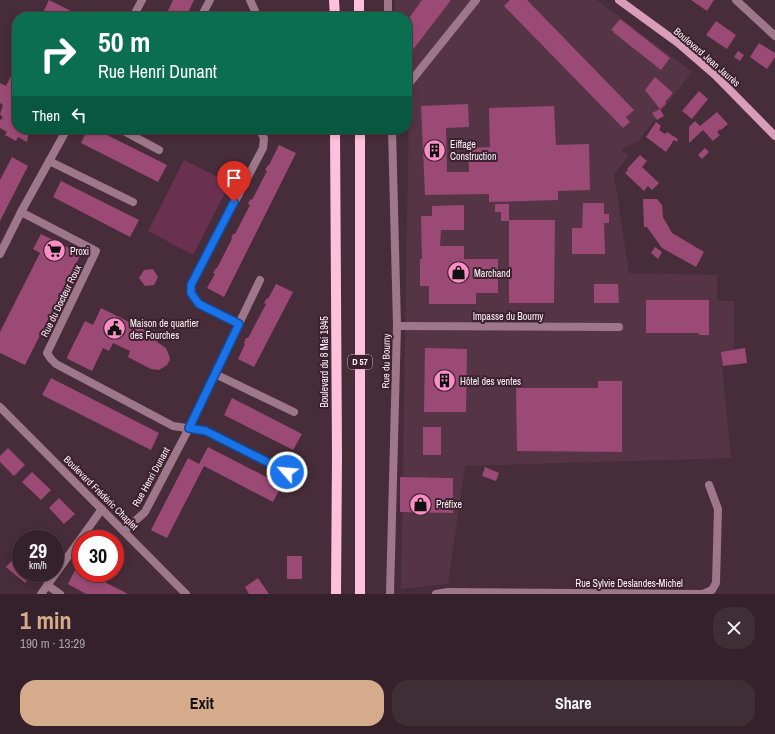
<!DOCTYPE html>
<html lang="en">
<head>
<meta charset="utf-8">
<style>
  :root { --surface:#35212b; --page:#402e37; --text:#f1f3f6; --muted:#aaa3a9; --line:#4f3e47; --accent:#d6ab8b }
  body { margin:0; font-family:"Archivo Narrow",sans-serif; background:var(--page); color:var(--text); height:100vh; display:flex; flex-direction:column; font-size:15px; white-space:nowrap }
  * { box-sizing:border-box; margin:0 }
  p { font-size:13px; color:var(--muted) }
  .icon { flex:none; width:22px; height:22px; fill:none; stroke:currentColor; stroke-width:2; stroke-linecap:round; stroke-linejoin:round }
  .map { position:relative; height:594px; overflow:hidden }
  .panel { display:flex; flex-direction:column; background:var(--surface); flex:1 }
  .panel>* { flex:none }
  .banner { position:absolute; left:12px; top:12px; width:400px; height:122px; border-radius:16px; box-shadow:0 2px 6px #0003,0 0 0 1px var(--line); background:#0b6e4f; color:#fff; overflow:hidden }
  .speed { position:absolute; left:12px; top:530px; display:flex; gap:8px; font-size:20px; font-weight:700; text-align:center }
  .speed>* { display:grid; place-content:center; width:52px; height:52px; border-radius:50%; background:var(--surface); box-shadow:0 2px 6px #0003,0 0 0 1px var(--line); line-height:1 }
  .speed small { font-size:10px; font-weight:400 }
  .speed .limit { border:6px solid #d22; background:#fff; color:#111 }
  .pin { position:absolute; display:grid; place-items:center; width:34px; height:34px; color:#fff; margin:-41px -17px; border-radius:50% 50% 50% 0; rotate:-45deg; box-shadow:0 0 4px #0007 }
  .pin .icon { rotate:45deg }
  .me { position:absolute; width:44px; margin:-22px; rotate:297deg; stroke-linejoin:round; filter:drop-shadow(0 0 3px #0008) }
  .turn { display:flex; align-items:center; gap:14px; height:84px; padding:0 20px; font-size:18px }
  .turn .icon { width:52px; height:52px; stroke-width:2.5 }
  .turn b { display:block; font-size:28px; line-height:34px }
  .then { display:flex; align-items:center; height:38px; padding:0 20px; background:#0003; gap:8px; font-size:15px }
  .round { display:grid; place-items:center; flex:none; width:42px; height:42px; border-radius:16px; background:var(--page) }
  .head { display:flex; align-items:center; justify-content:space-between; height:68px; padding:0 20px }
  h1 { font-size:24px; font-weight:800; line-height:30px; color:var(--accent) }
  .cta { display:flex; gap:8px; margin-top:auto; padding:8px 20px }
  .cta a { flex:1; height:46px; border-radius:16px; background:var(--accent); color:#111; font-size:16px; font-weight:800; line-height:46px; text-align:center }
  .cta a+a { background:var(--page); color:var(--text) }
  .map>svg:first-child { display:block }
</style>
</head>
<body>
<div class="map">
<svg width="775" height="594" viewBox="0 0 775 594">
  <rect width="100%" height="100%" fill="#472c39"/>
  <polygon fill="#553445" points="395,0 597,0 692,72 639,140 621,150 629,156 614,174 629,273 717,275 717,301 734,301 734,350 721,352 731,458 465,466 448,584 401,589 409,105 407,99 407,17 395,17"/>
  <polygon fill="#69314f" points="184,160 230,183 193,255 148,231"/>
  <g fill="#9a4a75">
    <polygon points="49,0 83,17 41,17"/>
    <polygon points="173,0 194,0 186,17 165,17"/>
    <polygon points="422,0 451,0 412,51 408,48 407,21"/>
    <polygon points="510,0 527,0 634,110 626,117 630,122 623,128 504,6"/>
    <polygon points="691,0 714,0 707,11"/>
    <polygon points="620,19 670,58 661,70 613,32 614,31 611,30"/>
    <polygon points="716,21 736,35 727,49 706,35"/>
    <polygon points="759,43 775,53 775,57 767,69 750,57"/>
    <polygon points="738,51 744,55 740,61 734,57"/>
    <polygon points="17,64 17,129 29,129 27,142 18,137 16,141 5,135 7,132 0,128 0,120 3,118 0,114 3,105 0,103 0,83 6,86"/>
    <polygon points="655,77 673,93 665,102 666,104 660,109 645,90"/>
    <polygon points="699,91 708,99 692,119 682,111"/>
    <polygon points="468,104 469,127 446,128 447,172 469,172 468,148 490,147 489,108 554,106 556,145 589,144 590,190 558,191 558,200 489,202 489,194 425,195 421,106"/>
    <polygon points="660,109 664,116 657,120 652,113"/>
    <polygon points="717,112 728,124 721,130 720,129 717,132 720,135 713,141 703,130 689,143 689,127 695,121 700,126"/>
    <polygon points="656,122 661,126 659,130 665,134 667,132 678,139 677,142 674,140 666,152 646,137"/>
    <polygon points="88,129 95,129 167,165 158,182 81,143"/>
    <polygon points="279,145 296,153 224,297 207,288 215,274 213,273 216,268 217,268 232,239 231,239 233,234 235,234 250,205 248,204 250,199 252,200 267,171 265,170 268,165 269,165"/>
    <polygon points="705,148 709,152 702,159 698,155"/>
    <polygon points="640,155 647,161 642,167 659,183 652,190 648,186 644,191 625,173 628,170 627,169"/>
    <polygon points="12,157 28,166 0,221 0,180"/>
    <polygon points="61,181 139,220 130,237 53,197"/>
    <polygon points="643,199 657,199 662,205 663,217 672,233 704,252 696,267 662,248 647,227 644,227"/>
    <polygon points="583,203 604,203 604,214 609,214 609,223 604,223 605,254 572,254 572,228 582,228"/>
    <polygon points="495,204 509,204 509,220 555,220 554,303 509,303 509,221 501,221 501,212 495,212"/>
    <polygon points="464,205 464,230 441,230 440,246 464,246 464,259 498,259 498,293 476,293 476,304 429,304 429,286 420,286 420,259 422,259 421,216 432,216 432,206"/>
    <polygon points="41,234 81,254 25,365 0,353 0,332 40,253 33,249"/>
    <polygon points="655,247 662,252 658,259 651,253"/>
    <polygon points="153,269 158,277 154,285 145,286 139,278 144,270"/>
    <polygon points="276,284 293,292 254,367 238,359 245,344 244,343 246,338 248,338 266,304 264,303 267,298 268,299"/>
    <polygon points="594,284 618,284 619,303 594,303"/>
    <polygon points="646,300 709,300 709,335 699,335 699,333 646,333"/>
    <polygon points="101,308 159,337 157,342 166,348 169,355 170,360 167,365 159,370 151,369 128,357 130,351 113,343 109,351 103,348 92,371 68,359 67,357 85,321 93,325"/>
    <polygon points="425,348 467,349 466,412 424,412"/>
    <polygon points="745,348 747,363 723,366 721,352"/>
    <polygon points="51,378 159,433 151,450 42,395"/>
    <polygon points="598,381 622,381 622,452 517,451 516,388 598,388"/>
    <polygon points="232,398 302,434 293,450 224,415"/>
    <rect x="423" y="427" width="18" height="28"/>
    <polygon points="208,447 282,485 273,502 204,466 167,538 151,530 188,458 199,464"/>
    <polygon points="8,448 25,465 14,476 0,462 0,456"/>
    <polygon points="485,467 499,473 496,481 482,476"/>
    <polygon points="32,472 51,490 41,500 22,482"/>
    <polygon points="400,477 453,478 453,513 400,512"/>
    <polygon points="59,498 75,514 64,524 49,508"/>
    <polygon points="17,555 21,559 21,573 34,573 25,583 6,567"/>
    <rect x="287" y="556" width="15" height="23"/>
    <polygon points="76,568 81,570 81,573 87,573 128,594 86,594 68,584"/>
    <polygon points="258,578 269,594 249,594 245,587"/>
  </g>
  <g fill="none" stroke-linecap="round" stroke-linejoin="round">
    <g stroke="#9e788a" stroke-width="8">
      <polyline points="250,0 255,11 252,17"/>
      <polyline points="736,0 775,36"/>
      <polyline points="133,17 142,0"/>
      <polyline points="201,17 210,0"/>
      <polyline points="388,17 388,0"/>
      <polyline points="407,86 476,0"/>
      <polyline points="120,129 159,150"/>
      <polyline points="49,161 133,202"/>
      <polyline points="21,212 96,251 47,353 51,359 56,364 173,426 206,431 287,471"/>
      <polyline points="0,254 21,212 67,129"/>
      <polyline points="239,324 199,304 191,293 191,285 263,148 264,138 259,129"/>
      <polyline points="397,326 619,327"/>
      <polyline points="215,374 294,412"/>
      <polyline points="124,531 145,512 189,428 260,280"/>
      <polyline points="47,585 60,594"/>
      <polyline points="41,594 102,509"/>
      <polyline points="390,594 397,326 392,129"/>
      <polyline points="436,594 448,592 703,594 712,590 716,583 718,509 709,485"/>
    </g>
    <polyline stroke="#9e788a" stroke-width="8" points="0,407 186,594"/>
    <polyline stroke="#d99dba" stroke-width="8" points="619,0 678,43 715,75 775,136"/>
    <g stroke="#fec0dd" stroke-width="10">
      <polyline points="334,0 335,17"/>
      <polyline points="359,0 359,17"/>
      <polyline points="335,129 337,456 336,594"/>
      <polyline points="360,129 360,594"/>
    </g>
  </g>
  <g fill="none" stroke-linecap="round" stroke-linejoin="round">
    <defs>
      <polyline id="route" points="234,202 191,285 191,293 199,304 239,324 189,428 206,431 287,472"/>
    </defs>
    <use href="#route" stroke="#114b97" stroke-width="10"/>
    <use href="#route" stroke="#1a73e8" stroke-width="7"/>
  </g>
  <defs>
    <symbol id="building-disc" viewBox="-11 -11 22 22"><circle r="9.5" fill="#fa8fc6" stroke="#3c222f"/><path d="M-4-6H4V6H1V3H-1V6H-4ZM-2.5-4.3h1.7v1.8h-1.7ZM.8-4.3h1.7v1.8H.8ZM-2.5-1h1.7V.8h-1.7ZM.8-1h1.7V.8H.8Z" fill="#111"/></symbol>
    <symbol id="supermarket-disc" viewBox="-11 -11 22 22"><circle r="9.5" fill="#fa8fc6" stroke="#3c222f"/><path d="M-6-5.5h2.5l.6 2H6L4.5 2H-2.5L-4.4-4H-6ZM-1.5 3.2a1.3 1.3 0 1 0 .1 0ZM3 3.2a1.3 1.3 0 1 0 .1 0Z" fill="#111"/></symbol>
    <symbol id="shop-disc" viewBox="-11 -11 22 22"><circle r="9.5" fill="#fa8fc6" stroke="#3c222f"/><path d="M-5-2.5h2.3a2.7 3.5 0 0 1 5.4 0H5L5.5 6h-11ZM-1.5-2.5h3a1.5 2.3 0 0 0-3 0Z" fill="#111"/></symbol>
    <symbol id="civic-disc" viewBox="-11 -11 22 22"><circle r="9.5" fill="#fa8fc6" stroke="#3c222f"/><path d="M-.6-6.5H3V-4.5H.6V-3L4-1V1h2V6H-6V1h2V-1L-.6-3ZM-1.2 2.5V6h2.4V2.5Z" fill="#111"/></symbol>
  </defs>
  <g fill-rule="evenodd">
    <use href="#building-disc" x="422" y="138" width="25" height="25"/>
    <use href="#supermarket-disc" x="42" y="238" width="25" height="25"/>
    <use href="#shop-disc" x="446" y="260" width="25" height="25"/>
    <use href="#civic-disc" x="102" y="316" width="25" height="25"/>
    <use href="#building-disc" x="432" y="368" width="25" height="25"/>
    <use href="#shop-disc" x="408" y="492" width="25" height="25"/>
  </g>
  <g text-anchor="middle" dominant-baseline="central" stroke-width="4" stroke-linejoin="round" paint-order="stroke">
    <rect fill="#3c222f" stroke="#c4b2ba" stroke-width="1" x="348" y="355" width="24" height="14" rx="3"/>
    <g font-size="9" font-weight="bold" fill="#fef0f6">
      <text x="360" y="362">D 57</text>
    </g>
    <g font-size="10" fill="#fef0f6" stroke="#3c222f">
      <text transform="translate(707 57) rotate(41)">Boulevard Jean Jaurès</text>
      <text transform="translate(61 301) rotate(-64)">Rue du Docteur Roux</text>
      <text x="508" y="316">Impasse du Bourny</text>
      <text transform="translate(386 361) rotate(-89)">Rue du Bourny</text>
      <text transform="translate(324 362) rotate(-90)">Boulevard du 8 Mai 1945</text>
      <text transform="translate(151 477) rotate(-61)">Rue Henri Dunant</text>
      <text transform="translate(101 493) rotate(45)">Boulevard Frédéric Chaplet</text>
      <text x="629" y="583">Rue Sylvie Deslandes-Michel</text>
    </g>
    <g font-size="10" fill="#fef0f6" stroke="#3c222f" text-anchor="start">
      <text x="450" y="144">Eiffage<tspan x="450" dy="12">Construction</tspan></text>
      <text x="70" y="251">Proxi</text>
      <text x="474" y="273">Marchand</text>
      <text x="130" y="323">Maison de quartier<tspan x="130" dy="12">des Fourches</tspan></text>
      <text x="460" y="381">Hôtel des ventes</text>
      <text x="436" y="504">Préfixe</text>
    </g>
  </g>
</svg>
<div class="speed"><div>29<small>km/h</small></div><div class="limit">30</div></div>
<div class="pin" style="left:234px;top:202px;background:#d93025"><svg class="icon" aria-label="arrive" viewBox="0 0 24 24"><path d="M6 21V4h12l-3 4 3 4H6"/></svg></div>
<svg class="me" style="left:287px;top:472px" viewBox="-20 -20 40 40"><circle r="17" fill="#1a73e8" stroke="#fff" stroke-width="3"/><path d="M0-11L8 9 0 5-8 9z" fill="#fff"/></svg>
<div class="banner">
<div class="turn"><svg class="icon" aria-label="right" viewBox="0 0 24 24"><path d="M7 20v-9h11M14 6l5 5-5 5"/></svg><div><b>50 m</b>Rue Henri Dunant</div></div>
<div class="then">Then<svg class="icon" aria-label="left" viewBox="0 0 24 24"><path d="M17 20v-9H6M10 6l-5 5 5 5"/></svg></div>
</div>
</div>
<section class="panel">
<div class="head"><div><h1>1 min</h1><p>190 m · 13:29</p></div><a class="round"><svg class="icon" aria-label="close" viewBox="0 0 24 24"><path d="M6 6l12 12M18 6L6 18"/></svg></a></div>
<div class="cta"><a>Exit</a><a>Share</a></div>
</section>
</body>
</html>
